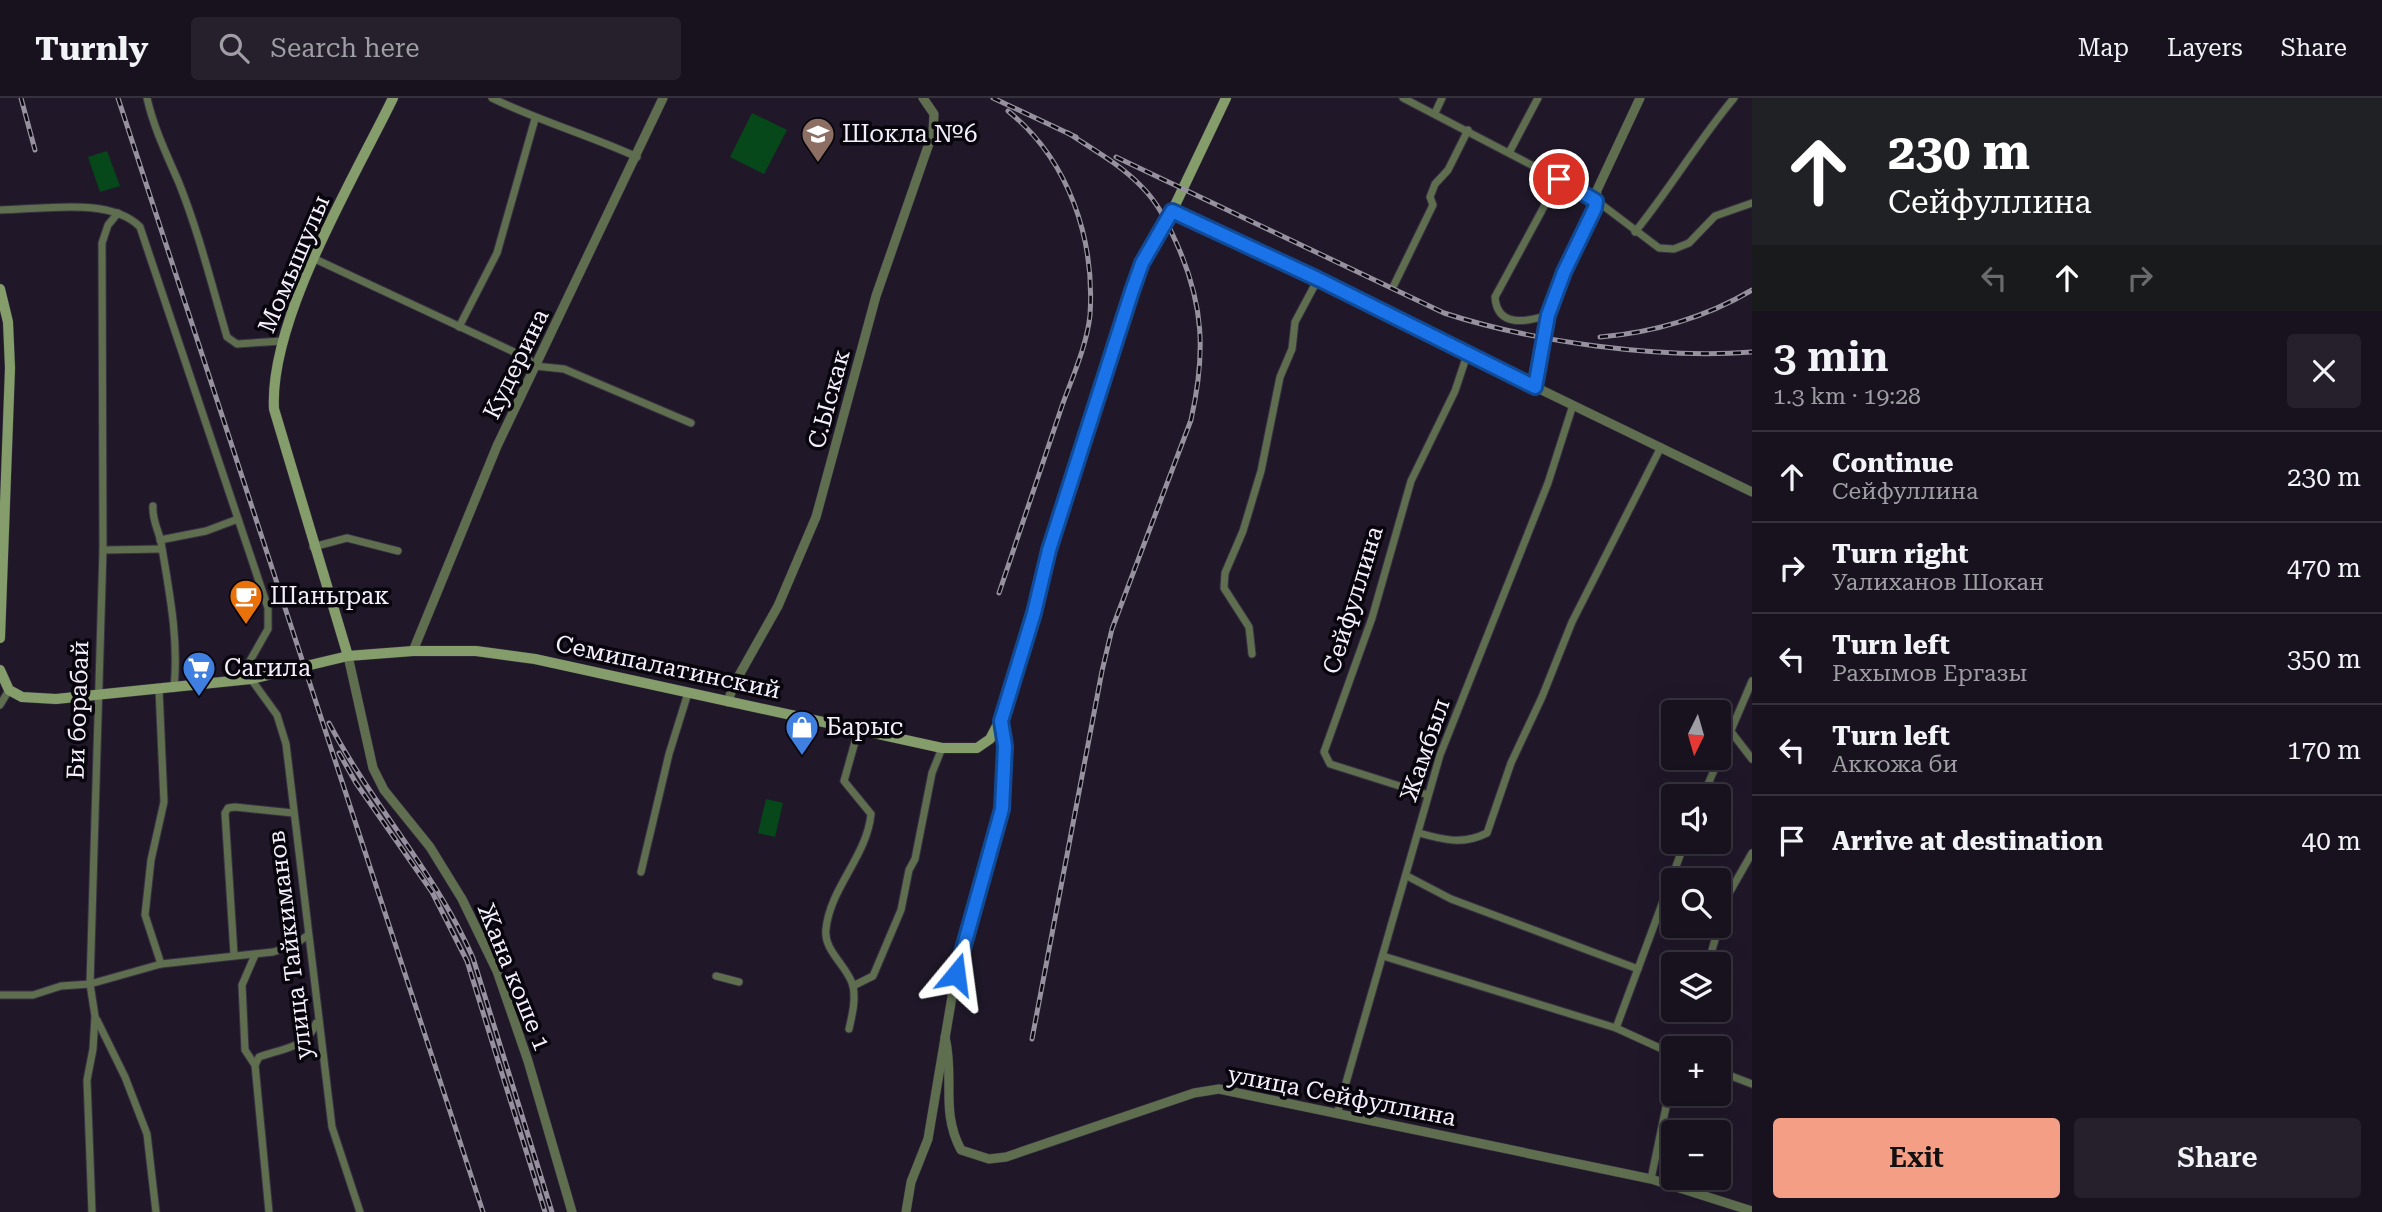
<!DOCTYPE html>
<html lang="en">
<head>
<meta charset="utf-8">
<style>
  :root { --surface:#18121f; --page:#25202c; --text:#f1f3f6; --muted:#9f9ea4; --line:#36323d; --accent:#f49e86 }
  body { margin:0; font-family:"Roboto Serif",serif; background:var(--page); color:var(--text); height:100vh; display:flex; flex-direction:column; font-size:26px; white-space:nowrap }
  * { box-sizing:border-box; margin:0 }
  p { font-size:23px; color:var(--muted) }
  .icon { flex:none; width:38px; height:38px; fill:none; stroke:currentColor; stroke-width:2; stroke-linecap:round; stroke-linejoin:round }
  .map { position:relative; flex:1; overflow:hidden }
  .side { display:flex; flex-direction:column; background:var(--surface); width:630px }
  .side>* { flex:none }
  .hud { background:#202124; color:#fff; overflow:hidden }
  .needle { width:46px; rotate:185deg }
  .fabs { position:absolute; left:1661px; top:602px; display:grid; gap:14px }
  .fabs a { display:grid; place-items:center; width:70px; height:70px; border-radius:7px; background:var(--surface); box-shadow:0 7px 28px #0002,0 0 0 2px var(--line); font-size:35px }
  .pin { position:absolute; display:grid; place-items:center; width:60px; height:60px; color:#fff; margin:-30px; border:4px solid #fff; border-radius:50%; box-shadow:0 2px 7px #0007 }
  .me { position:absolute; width:77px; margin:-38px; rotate:16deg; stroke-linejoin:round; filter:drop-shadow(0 0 5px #0008) }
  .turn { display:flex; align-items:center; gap:24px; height:147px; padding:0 21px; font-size:32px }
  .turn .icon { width:91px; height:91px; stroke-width:2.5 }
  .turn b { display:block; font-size:49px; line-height:60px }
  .lanes { display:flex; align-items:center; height:66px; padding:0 21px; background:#0003; justify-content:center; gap:35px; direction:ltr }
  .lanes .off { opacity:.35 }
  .round { display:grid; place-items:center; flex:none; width:74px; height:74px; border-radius:7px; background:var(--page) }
  .summary { display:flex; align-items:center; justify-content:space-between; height:119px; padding:0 21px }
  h1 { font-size:42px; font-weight:600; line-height:52px }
  .cta { display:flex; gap:14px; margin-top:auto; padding:14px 21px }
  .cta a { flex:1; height:80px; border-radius:7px; background:var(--accent); color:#111; font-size:28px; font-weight:600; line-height:80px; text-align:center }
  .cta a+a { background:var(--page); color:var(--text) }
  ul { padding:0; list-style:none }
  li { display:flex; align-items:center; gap:21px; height:91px; padding:0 21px; border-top:2px solid var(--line) }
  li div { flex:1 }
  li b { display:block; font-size:26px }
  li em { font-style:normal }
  header { display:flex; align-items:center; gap:42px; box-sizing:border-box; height:98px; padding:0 35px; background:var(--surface); border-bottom:2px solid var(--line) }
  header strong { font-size:33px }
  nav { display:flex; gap:38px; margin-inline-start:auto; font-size:24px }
  .search { width:490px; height:63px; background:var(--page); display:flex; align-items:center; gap:18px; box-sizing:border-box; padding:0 24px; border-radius:7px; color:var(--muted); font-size:26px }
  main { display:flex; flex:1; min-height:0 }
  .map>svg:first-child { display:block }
</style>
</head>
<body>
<header>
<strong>Turnly</strong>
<div class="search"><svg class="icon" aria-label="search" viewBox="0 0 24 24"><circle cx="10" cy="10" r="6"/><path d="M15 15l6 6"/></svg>Search here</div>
<nav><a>Map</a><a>Layers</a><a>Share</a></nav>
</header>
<main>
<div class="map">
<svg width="1752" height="1114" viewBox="0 0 1752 1114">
  <rect width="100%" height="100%" fill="#201829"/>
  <g fill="#064819">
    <polygon points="752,15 787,32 764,76 730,59"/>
    <polygon points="107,53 120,88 100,94 88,59"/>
    <polygon points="766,701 783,705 775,739 758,735"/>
  </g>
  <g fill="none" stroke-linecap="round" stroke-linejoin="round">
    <defs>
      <g id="minor">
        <path d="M147,0c7,31 20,57 32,85 20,50 33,103 48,154l10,7 45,-3"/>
        <path d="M492,0c47,23 97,37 145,59"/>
        <polyline points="1403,0 1589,97 1659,150 1674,151 1689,145 1715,118 1752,105"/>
        <polyline points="1435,15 1442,0"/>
        <polyline points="1510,53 1538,0"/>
        <path d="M0,112c40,0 110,-14 140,17l128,381v21l-29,51"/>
        <path d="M1635,134c35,-43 63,-91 99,-134"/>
        <polyline points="315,161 527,260 535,268 564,271 691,325"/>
        <polyline points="1394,187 1433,107 1430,99 1435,86 1448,72 1468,32"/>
        <path d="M1548,217c-21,7 -51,13 -53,-18l64,-118"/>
        <polyline points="459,229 497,155 535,21"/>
        <path d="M153,408c-1,14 5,23 8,36 8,49 18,96 13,146"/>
        <polyline points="160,442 206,433 238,421"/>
        <polyline points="313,449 347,440 398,453"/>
        <polyline points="103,452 161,451"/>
        <polyline points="1252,556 1249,529 1224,490 1225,475 1243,433 1261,373 1280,279 1292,251 1295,224 1318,181"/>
        <polyline points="251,581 277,617 286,646 332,1029 360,1114"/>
        <polyline points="159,591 164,704 151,762 145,817 161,866"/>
        <polyline points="0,607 9,592"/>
        <polyline points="1732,635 1752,661"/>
        <polyline points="1428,697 1330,666 1324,654 1372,520 1411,383 1455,293 1467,257"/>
        <polyline points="1703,698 1752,583"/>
        <path d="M1419,735c25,7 44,12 68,0l24,-70 31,-66 30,-75 89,-175"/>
        <polyline points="641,774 669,656 688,595"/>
        <polyline points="1407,778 1451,801 1638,871"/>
        <polyline points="1712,852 1728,797 1752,755"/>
        <polyline points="234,856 225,715 228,710 235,709 293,715"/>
        <polyline points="255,857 242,887 245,952 255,967 269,1114"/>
        <polyline points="1383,858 1616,930 1673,956"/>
        <polyline points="716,878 739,884"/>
        <polyline points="853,888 873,878 901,812 909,772 915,761 932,675 942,650"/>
        <polyline points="0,897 33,897 61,888 90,886 161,866 273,854 293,848 308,837"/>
        <polyline points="97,922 125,979 147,1036 156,1114"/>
        <polyline points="1616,930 1685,744"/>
        <path d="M849,931c3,-14 7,-28 4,-43 -5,-20 -30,-35 -27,-57 4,-41 41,-73 45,-115l-27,-33 14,-50"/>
        <path d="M255,967l4,-8c21,-8 49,-9 57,-34"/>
        <polyline points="1718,973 1752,986"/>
        <polyline points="1337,1016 1440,657 1548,385 1573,307"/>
        <polyline points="1651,1081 1666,1009 1674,996"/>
        <polyline points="92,1114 87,982 93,951 95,918 90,886 103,452 102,145 108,127 118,115"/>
      </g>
      <g id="tertiary">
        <polyline points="1172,113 1752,394"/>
        <polyline points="1535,289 1548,217 1565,174 1595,110 1597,92 1640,0"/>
        <polyline points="413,553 497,348 663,0"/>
        <polyline points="348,558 373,670 384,692 430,749 462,801 497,873 528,963 572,1114"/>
        <polyline points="728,604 733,588 778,508 816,419 876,198 933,34 934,16 923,0"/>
        <path d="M945,939c10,41 -5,74 16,113l28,9 17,-2 188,-64 25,-4 432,90 101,32"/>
        <polyline points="906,1114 911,1084 928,1041 956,875 1002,711 1001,682 1005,648 1001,623"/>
      </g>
      <g id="secondary">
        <polyline points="0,191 8,224 10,270 0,540"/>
        <path d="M348,558l-74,-247c-5,-89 79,-229 119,-311"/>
        <polyline points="0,572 9,592 22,599 56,601 251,581 348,558 413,553 476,553 535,561 942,650 977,650 990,641 1008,607 1049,452 1142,165 1167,124 1226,0"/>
      </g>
    </defs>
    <use href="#minor" stroke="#393242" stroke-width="9"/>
    <use href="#tertiary" stroke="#393242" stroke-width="10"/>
    <use href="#secondary" stroke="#393242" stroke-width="11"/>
    <use href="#minor" stroke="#5e6e4f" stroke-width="7"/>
    <use href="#tertiary" stroke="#5e6e4f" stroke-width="9"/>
    <use href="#secondary" stroke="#849d6a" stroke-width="10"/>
    <defs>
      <g id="rail">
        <polyline points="21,0 35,52"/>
        <polyline points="118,0 483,1114"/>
        <polyline points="993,0 1076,39"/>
        <path d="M1116,59l328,156c89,29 214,46 308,39"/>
        <path d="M1600,239c52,-4 107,-20 152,-47"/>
        <path d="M999,495c21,-62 42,-124 63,-187 10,-28 25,-61 28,-91 5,-76 -21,-155 -82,-204"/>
        <path d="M329,625c43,82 107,150 144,235l79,254"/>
        <polyline points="339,655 356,685 432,794 467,863 545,1114"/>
        <path d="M1032,941l70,-368 10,-42 79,-209c15,-67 13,-116 -15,-178 -9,-20 -18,-39 -34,-55 -21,-22 -48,-37 -74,-54"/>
      </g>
    </defs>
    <use href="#rail" stroke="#96909f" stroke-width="5"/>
    <use href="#rail" stroke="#08050c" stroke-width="2.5" stroke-dasharray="8" stroke-linecap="butt"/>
  </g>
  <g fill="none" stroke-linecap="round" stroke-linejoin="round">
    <defs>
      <polyline id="route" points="956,876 1002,711 1005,648 1001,623 1034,515 1049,452 1132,193 1142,165 1172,113 1318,181 1535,289 1548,217 1564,174 1595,110 1596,103 1559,81"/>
    </defs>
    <use href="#route" stroke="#114b97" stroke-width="18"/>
    <use href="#route" stroke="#1a73e8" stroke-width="12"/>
  </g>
  <defs>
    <symbol id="school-pin" viewBox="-11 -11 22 30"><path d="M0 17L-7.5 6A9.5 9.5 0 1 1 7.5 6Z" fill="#8d6e63" stroke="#08050c"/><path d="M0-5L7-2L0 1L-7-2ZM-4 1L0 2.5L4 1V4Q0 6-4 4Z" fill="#fff"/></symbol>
    <symbol id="cafe-pin" viewBox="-11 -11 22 30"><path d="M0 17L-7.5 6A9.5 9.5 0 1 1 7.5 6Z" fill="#e8710a" stroke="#08050c"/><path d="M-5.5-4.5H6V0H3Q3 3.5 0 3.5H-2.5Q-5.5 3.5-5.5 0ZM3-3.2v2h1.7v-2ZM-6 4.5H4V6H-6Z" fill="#fff"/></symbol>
    <symbol id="supermarket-pin" viewBox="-11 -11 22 30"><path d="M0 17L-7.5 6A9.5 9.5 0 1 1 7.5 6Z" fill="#3f7fe0" stroke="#08050c"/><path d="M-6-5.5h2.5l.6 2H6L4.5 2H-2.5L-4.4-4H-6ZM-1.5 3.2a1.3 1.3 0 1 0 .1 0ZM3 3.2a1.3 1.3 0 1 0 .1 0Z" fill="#fff"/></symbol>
    <symbol id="shop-pin" viewBox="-11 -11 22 30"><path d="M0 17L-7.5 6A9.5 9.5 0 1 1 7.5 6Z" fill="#3f7fe0" stroke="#08050c"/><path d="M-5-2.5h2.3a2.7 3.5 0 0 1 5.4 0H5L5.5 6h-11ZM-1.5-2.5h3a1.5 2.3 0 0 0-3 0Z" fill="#fff"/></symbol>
  </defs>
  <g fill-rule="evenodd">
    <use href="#school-pin" x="799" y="17" width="38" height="52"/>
    <use href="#cafe-pin" x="227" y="479" width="38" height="52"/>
    <use href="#supermarket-pin" x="180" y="551" width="38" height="52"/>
    <use href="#shop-pin" x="783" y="610" width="38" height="52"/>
  </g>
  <g text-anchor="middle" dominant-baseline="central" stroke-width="7" stroke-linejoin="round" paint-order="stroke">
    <g font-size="24" fill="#f4effc" stroke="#08050c" text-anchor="start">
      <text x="842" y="36">Шокла №6</text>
      <text x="270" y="498">Шанырак</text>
      <text x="224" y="570">Сагила</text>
      <text x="826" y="629">Барыс</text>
    </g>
    <g font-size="24" fill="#f4effc" stroke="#08050c">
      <text transform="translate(294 166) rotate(-67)">Момышулы</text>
      <text transform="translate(516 266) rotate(-64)">Кудерина</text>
      <text transform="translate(829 301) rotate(-75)">С.Ыскак</text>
      <text transform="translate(1353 502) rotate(-73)">Сейфуллина</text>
      <text transform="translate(668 569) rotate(12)">Семипалатинский</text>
      <text transform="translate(78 612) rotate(-88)">Би борабай</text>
      <text transform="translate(1425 652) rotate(-71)">Жамбыл</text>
      <text transform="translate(290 847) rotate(-97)">улица Тайкиманов</text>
      <text transform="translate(514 879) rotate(68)">Жана коше 1</text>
      <text transform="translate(1342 998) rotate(11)">улица Сейфуллина</text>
    </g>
  </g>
</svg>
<div class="fabs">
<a><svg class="needle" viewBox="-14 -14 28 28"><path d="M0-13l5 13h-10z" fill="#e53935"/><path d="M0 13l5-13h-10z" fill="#9f9ea4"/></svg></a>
<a><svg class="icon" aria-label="sound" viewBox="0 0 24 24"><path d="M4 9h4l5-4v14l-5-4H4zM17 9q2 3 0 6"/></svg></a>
<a><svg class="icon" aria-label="search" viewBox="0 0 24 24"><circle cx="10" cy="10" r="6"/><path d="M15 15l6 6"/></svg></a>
<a><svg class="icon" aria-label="layers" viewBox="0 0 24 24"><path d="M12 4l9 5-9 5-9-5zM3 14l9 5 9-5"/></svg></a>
<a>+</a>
<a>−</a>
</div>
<div class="pin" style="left:1559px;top:81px;background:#d93025"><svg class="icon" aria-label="arrive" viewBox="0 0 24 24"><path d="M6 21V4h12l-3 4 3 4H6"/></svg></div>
<svg class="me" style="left:956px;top:876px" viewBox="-20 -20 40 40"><path d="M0-17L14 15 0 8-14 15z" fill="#1a73e8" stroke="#fff" stroke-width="4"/></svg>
</div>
<section class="side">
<div class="hud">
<div class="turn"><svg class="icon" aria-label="ahead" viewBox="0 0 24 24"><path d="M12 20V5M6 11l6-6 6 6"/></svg><div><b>230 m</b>Сейфуллина</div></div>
<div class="lanes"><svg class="icon off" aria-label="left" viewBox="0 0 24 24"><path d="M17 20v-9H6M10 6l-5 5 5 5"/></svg><svg class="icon" aria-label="ahead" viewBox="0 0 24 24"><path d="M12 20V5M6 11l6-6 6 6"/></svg><svg class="icon off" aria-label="right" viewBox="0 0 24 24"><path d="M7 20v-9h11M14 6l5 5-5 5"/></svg></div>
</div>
<div class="summary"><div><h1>3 min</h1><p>1.3 km · 19:28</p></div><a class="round"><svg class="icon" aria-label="close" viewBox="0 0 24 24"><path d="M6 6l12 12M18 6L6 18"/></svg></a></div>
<ul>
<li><svg class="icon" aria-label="ahead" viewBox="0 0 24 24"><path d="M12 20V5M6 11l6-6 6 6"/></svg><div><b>Continue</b><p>Сейфуллина</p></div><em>230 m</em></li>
<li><svg class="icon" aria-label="right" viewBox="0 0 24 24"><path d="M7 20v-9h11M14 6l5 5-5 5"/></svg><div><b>Turn right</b><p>Уалиханов Шокан</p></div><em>470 m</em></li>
<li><svg class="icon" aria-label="left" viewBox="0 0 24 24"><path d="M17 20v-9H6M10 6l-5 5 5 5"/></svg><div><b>Turn left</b><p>Рахымов Ергазы</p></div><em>350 m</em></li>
<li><svg class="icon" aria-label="left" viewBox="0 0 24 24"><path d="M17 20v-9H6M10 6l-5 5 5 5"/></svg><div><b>Turn left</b><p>Аккожа би</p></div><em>170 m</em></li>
<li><svg class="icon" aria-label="arrive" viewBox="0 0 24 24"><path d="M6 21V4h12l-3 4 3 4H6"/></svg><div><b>Arrive at destination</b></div><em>40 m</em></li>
</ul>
<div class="cta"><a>Exit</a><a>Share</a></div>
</section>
</main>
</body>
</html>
